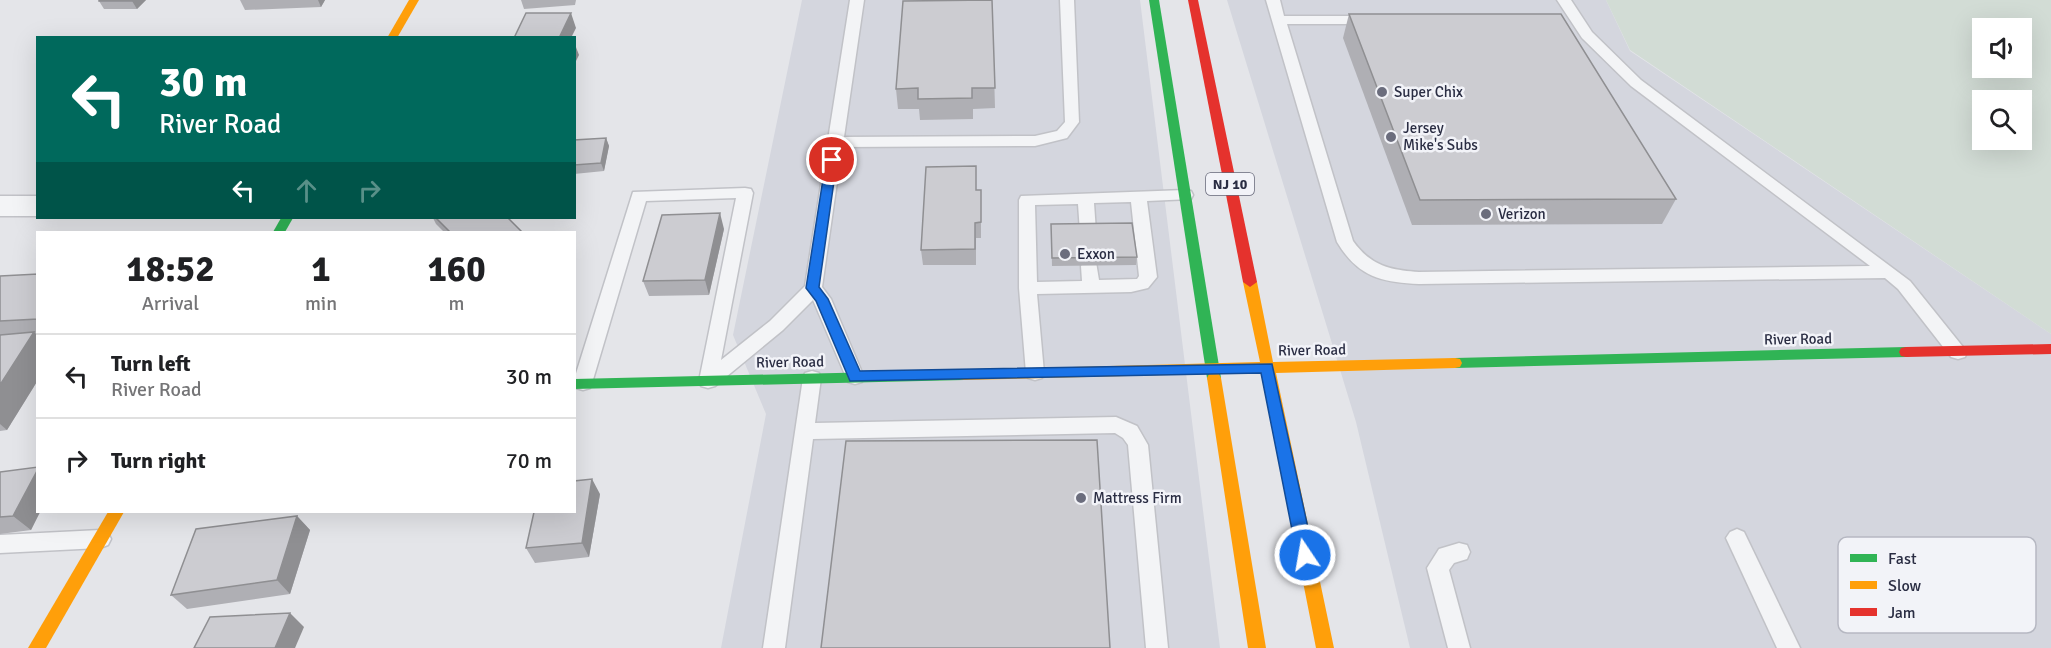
<!DOCTYPE html>
<html lang="en">
<head>
<meta charset="utf-8">
<style>
  :root { --surface:#fff; --page:#f2f2f2; --text:#202124; --muted:#757577; --line:#e0e0e0 }
  body { margin:0; font-family:Signika,sans-serif; background:var(--page); color:var(--text); height:100vh; display:flex; flex-direction:column; font-size:22px; white-space:nowrap }
  * { box-sizing:border-box; margin:0 }
  p { font-size:20px; color:var(--muted) }
  .icon { flex:none; width:33px; height:33px; fill:none; stroke:currentColor; stroke-width:2; stroke-linecap:round; stroke-linejoin:round }
  .map { position:relative; flex:1; overflow:hidden }
  .details { position:absolute; left:36px; top:231px; width:540px; height:282px; display:flex; flex-direction:column; background:var(--surface); border-radius:0px; box-shadow:0 6px 24px #0002 }
  .details>* { flex:none }
  .top-card { position:absolute; left:36px; top:36px; width:540px; height:183px; border-radius:0px; box-shadow:0 6px 24px #0002; background:#00695c; color:#fff; overflow:hidden }
  .fabs { position:absolute; left:1972px; top:18px; display:grid; gap:12px }
  .fabs a { display:grid; place-items:center; width:60px; height:60px; border-radius:0px; background:var(--surface); box-shadow:0 6px 24px #0002; font-size:30px }
  .pin { position:absolute; display:grid; place-items:center; width:51px; height:51px; color:#fff; margin:-26px; border:3px solid #fff; border-radius:50%; box-shadow:0 2px 6px #0007 }
  .me { position:absolute; width:66px; margin:-33px; rotate:348deg; stroke-linejoin:round; filter:drop-shadow(0 0 4px #0008) }
  .turn { display:flex; align-items:center; gap:21px; height:126px; padding:0 24px; font-size:27px }
  .turn .icon { width:78px; height:78px; stroke-width:2.5 }
  .turn b { display:block; font-size:42px; line-height:51px }
  .lanes { display:flex; align-items:center; height:57px; padding:0 24px; background:#0003; justify-content:center; gap:30px; direction:ltr }
  .lanes .off { opacity:.35 }
  .eta { display:flex; justify-content:space-evenly; align-items:center; height:102px; text-align:center }
  .eta b { font-size:36px; font-weight:700; line-height:42px }
  ul { padding:0; list-style:none }
  li { display:flex; align-items:center; gap:18px; height:84px; padding:0 24px; border-top:2px solid var(--line) }
  li div { flex:1 }
  li b { display:block; font-size:22px }
  li em { font-style:normal }
  .map>svg:first-child { display:block }
</style>
</head>
<body>
<div class="map">
<svg width="2051" height="648" viewBox="0 0 2051 648">
  <rect width="100%" height="100%" fill="#e4e5e9"/>
  <g fill="#d4d6de">
    <polygon points="802,0 1140,0 1220,648 721,648 766,414 733,335"/>
    <polygon points="1227,0 1606,0 1630,51 2051,334 2051,648 1410,648 1356,422"/>
  </g>
  <path fill="#d2dcd5" fill-rule="evenodd" d="M1606,0h445v334l-421,-284zM1983,28h39v40h-39zM1983,100h39v40h-39z"/>
  <g fill="none" stroke-linecap="round" stroke-linejoin="round">
    <defs>
      <g id="lane">
        <polygon points="850,0 864,0 844,137 1035,136 1057,131 1065,122 1060,0 1074,0 1079,122 1067,138 1035,146 842,147 822,287 831,299 864,377 862,382 855,384 848,382 846,377 813,300 783,330 715,386 708,388 701,386 699,381 736,198 646,201 592,383 590,388 583,390 576,388 574,380 633,192 745,188 751,189 753,193 721,360 770,321 805,286"/>
        <path d="M1266,0h14l4,16h89l7,4 -7,4h-86l66,217c18,25 37,29 66,31l451,-6 -239,-180 -49,-48 -25,-38h14l21,32 49,48 269,201 57,71 -2,5 -7,2 -7,-2 -53,-68 -13,-11 -466,6c-38,-2 -61,-7 -82,-42z"/>
        <path d="M1185,190l6,1 2,4 -2,4 -44,2 10,76 -9,11 -17,4 -94,2 7,79 -2,5 -7,2 -7,-2 -2,-5 -7,-85v-88l2,-4zM1131,202l8,74 -2,3 -38,1 -3,-18h-12l-3,4 1,15 -45,1 -2,-77 43,-1 2,28 2,4h12l2,-4 -2,-29z"/>
        <polygon points="812,371 819,373 821,378 815,423 1116,417 1137,426 1148,445 1168,648 1146,648 1128,445 1123,438 1115,433 813,439 785,648 763,648 803,378 805,373"/>
        <polygon points="1737,529 1744,532 1800,648 1777,648 1726,538 1730,532"/>
        <polygon points="100,530 108,533 111,539 108,545 100,548 0,553 0,535"/>
        <polygon points="1459,543 1467,545 1470,552 1467,559 1454,563 1449,570 1470,648 1448,648 1427,568 1439,549"/>
      </g>
      <rect id="street" x="0" y="196" width="38" height="20"/>
    </defs>
    <use href="#lane" stroke="#c1c2c7" stroke-width="3"/>
    <use href="#street" stroke="#c1c2c7" stroke-width="3"/>
    <use href="#lane" fill="#f3f4f6" fill-rule="evenodd"/>
    <use href="#street" fill="#f3f4f6" fill-rule="evenodd"/>
    <g fill="#30b455" fill-rule="evenodd">
      <polygon points="1149,0 1159,0 1221,378 1219,382 1209,382 1207,378"/>
      <polygon points="281,218 293,218 285,232 273,232"/>
      <polygon points="1906,347 1911,348 1913,352 1911,356 1906,357 1455,368 1450,367 1448,363 1450,359 1455,358"/>
      <polygon points="964,370 969,371 971,375 969,379 964,380 574,389 574,379"/>
    </g>
    <g fill="#ff9f0a" fill-rule="evenodd">
      <polygon points="409,0 419,0 397,38 387,38"/>
      <polygon points="1250,277 1257,282 1273,362 1455,358 1460,359 1462,363 1460,367 1455,368 1276,373 1334,648 1316,648 1262,373 1219,374 1221,378 1266,648 1248,648 1207,378 1209,374 964,380 959,379 957,375 959,371 964,370 1260,362 1243,282"/>
      <polygon points="108,512 124,512 46,648 28,648"/>
    </g>
    <g fill="#e5322d" fill-rule="evenodd">
      <polygon points="1188,0 1198,0 1257,282 1250,287 1243,282"/>
      <polygon points="2051,344 2051,354 1906,357 1901,356 1899,352 1901,348 1906,347"/>
    </g>
  </g>
  <g fill="#afafb4">
    <polygon points="99,0 146,0 137,9 104,9 99,1"/>
    <polygon points="240,0 325,0 321,7 245,10"/>
    <polygon points="521,0 576,0 575,5 524,9"/>
    <polygon points="992,0 995,108 973,109 973,119 920,120 919,109 898,109 896,89"/>
    <polygon points="1349,14 1676,199 1662,224 1412,225 1343,38"/>
    <polygon points="606,138 609,146 604,171 574,174 574,140"/>
    <polygon points="977,190 981,205 981,238 976,238 976,265 923,265 921,250"/>
    <polygon points="433,218 508,218 522,232 444,232 436,224"/>
    <polygon points="1051,224 1137,257 1136,265 1052,266"/>
    <polygon points="724,229 709,295 649,296 643,281"/>
    <polygon points="38,274 38,380 7,430 0,431 0,276"/>
    <polygon points="0,472 38,512 40,512 31,530 0,534"/>
    <polygon points="600,494 589,557 535,563 526,548"/>
    <polygon points="297,516 310,530 290,594 187,609 171,595"/>
  </g>
  <g fill="#8f8f92">
    <polygon points="132,0 146,0 137,9 132,1"/>
    <polygon points="318,0 325,0 321,7"/>
    <polygon points="571,13 576,28 571,38 559,38"/>
    <polygon points="574,42 579,55 574,65"/>
    <polygon points="606,138 609,146 604,171 601,163"/>
    <polygon points="720,213 724,229 709,295 705,280"/>
    <polygon points="34,332 38,336 38,380 7,430 0,424 0,385"/>
    <polygon points="38,469 38,512 40,512 31,530 13,516"/>
    <polygon points="592,479 600,494 589,557 582,543"/>
    <polygon points="297,516 310,530 290,594 277,580"/>
    <polygon points="290,613 304,627 295,648 275,648"/>
  </g>
  <g fill="#ccccd1" stroke="#8f8f92" stroke-width="1.5">
    <rect x="99" y="0" width="33" height="1"/>
    <polygon points="992,0 995,88 972,88 972,98 918,99 918,88 896,89 903,1"/>
    <polygon points="526,13 571,13 559,38 514,38"/>
    <polygon points="1349,14 1561,14 1676,199 1420,200"/>
    <polygon points="606,138 601,163 574,165 574,140"/>
    <polygon points="976,166 976,190 981,190 981,222 975,223 975,249 921,250 926,167"/>
    <polygon points="720,213 705,280 643,281 662,215"/>
    <polygon points="436,218 508,218 522,232 450,232"/>
    <polygon points="1132,223 1137,257 1052,258 1051,224"/>
    <polygon points="38,274 38,319 0,321 0,276"/>
    <polygon points="34,332 0,385 0,335"/>
    <polygon points="1097,440 1110,648 821,648 846,441"/>
    <polygon points="38,467 38,469 13,516 0,517 0,472"/>
    <polygon points="592,479 582,543 526,548 534,512 574,512 574,481"/>
    <polygon points="297,516 277,580 171,595 196,529"/>
    <polygon points="290,613 275,648 194,648 210,617"/>
  </g>
  <polygon fill="#1a73e8" stroke="#114b97" stroke-width="1.5" points="832,156 837,160 819,287 828,299 860,371 1272,364 1314,555 1311,560 1305,562 1300,560 1297,555 1261,373 850,381 816,301 806,288 826,160"/>
  <g fill="#6b6d7d" stroke="#f2f3f8" stroke-width="2">
    <circle cx="1382" cy="92" r="6"/>
    <circle cx="1391" cy="137" r="6"/>
    <circle cx="1486" cy="214" r="6"/>
    <circle cx="1065" cy="254" r="6"/>
    <circle cx="1081" cy="498" r="6"/>
  </g>
  <g text-anchor="middle" dominant-baseline="central" stroke-width="5" stroke-linejoin="round" paint-order="stroke">
    <rect fill="#f2f3f8" stroke="#666879" stroke-width="1.5" x="1206" y="173" width="48" height="22" rx="4.5"/>
    <g font-size="14" font-weight="bold" fill="#2a2d43">
      <text x="1230" y="184">NJ 10</text>
    </g>
    <g font-size="15" fill="#2a2d43" stroke="#f2f3f8" text-anchor="start">
      <text x="1394" y="92">Super Chix</text>
      <text x="1403" y="128">Jersey<tspan x="1403" dy="17">Mike's Subs</tspan></text>
      <text x="1498" y="214">Verizon</text>
      <text x="1077" y="254">Exxon</text>
      <text x="1093" y="498">Mattress Firm</text>
    </g>
    <g font-size="15" fill="#2a2d43" stroke="#f2f3f8">
      <text transform="translate(1798 339) rotate(-1)">River Road</text>
      <text transform="translate(1312 350) rotate(-1)">River Road</text>
      <text transform="translate(790 362) rotate(-1)">River Road</text>
    </g>
  </g>
  <rect x="1838" y="537" width="198" height="96" rx="9" fill="#f2f3f8" stroke="#b6b8c2" stroke-width="1.5"/>
  <rect x="1850" y="554" width="27" height="8" fill="#30b455"/>
  <rect x="1850" y="581" width="27" height="8" fill="#ff9f0a"/>
  <rect x="1850" y="608" width="27" height="8" fill="#e5322d"/>
  <g font-size="16" fill="#2a2d43">
    <text x="1888" y="564">Fast</text>
    <text x="1888" y="591">Slow</text>
    <text x="1888" y="618">Jam</text>
  </g>
</svg>
<div class="fabs">
<a><svg class="icon" aria-label="sound" viewBox="0 0 24 24"><path d="M4 9h4l5-4v14l-5-4H4zM17 9q2 3 0 6"/></svg></a>
<a><svg class="icon" aria-label="search" viewBox="0 0 24 24"><circle cx="10" cy="10" r="6"/><path d="M15 15l6 6"/></svg></a>
</div>
<div class="pin" style="left:832px;top:160px;background:#d93025"><svg class="icon" aria-label="arrive" viewBox="0 0 24 24"><path d="M6 21V4h12l-3 4 3 4H6"/></svg></div>
<svg class="me" style="left:1305px;top:555px" viewBox="-20 -20 40 40"><circle r="17" fill="#1a73e8" stroke="#fff" stroke-width="3"/><path d="M0-11L8 9 0 5-8 9z" fill="#fff"/></svg>
<div class="top-card">
<div class="turn"><svg class="icon" aria-label="left" viewBox="0 0 24 24"><path d="M17 20v-9H6M10 6l-5 5 5 5"/></svg><div><b>30 m</b>River Road</div></div>
<div class="lanes"><svg class="icon" aria-label="left" viewBox="0 0 24 24"><path d="M17 20v-9H6M10 6l-5 5 5 5"/></svg><svg class="icon off" aria-label="ahead" viewBox="0 0 24 24"><path d="M12 20V5M6 11l6-6 6 6"/></svg><svg class="icon off" aria-label="right" viewBox="0 0 24 24"><path d="M7 20v-9h11M14 6l5 5-5 5"/></svg></div>
</div>
<section class="details">
<div class="eta">
<div><b>18:52</b><p>Arrival</p></div>
<div><b>1</b><p>min</p></div>
<div><b>160</b><p>m</p></div>
</div>
<ul>
<li><svg class="icon" aria-label="left" viewBox="0 0 24 24"><path d="M17 20v-9H6M10 6l-5 5 5 5"/></svg><div><b>Turn left</b><p>River Road</p></div><em>30 m</em></li>
<li><svg class="icon" aria-label="right" viewBox="0 0 24 24"><path d="M7 20v-9h11M14 6l5 5-5 5"/></svg><div><b>Turn right</b></div><em>70 m</em></li>
</ul>
</section>
</div>
</body>
</html>
